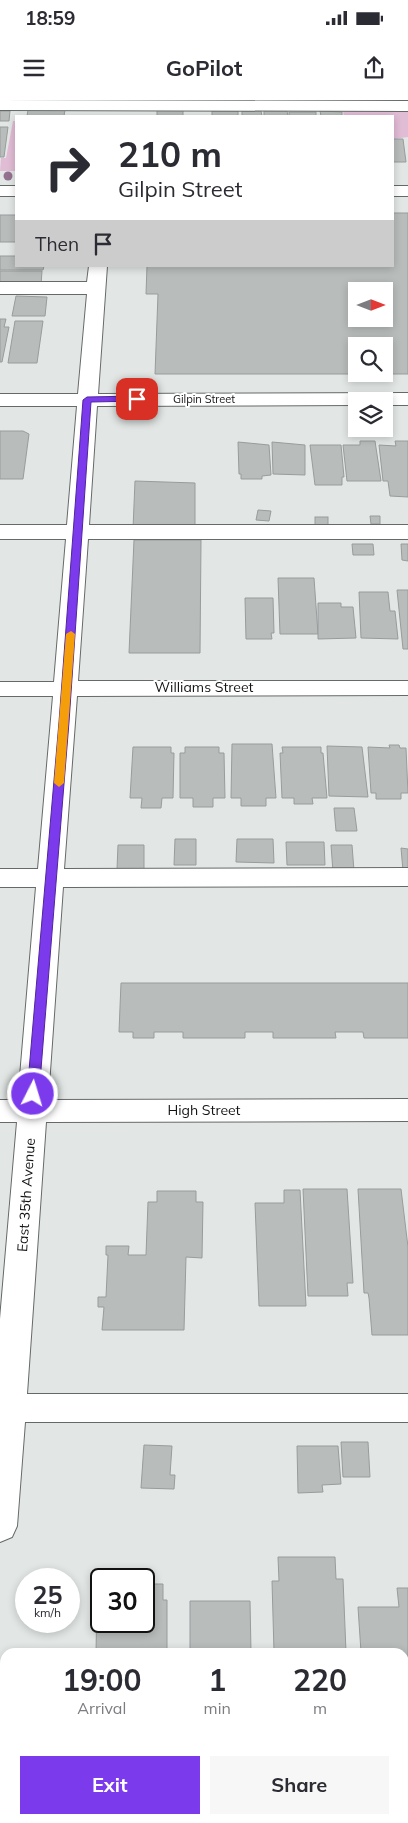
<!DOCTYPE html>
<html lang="en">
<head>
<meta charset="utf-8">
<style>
  :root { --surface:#fff; --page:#f7f7f7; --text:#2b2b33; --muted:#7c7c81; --accent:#7c3aed }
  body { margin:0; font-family:Mulish,sans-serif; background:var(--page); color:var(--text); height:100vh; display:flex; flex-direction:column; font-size:19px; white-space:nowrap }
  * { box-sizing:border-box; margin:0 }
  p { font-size:16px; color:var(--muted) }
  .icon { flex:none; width:28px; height:28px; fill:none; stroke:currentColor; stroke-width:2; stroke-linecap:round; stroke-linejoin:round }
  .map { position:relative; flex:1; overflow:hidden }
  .sheet { position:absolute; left:0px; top:1548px; width:409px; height:176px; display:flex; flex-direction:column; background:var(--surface); border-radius:15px 15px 0 0; box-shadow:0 2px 8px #0003 }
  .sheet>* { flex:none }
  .top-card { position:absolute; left:15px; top:15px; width:379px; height:152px; border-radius:0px; box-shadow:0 2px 8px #0003; background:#fff; color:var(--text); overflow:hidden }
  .needle { width:32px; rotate:90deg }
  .tools { position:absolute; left:348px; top:182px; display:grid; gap:10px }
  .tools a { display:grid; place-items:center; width:45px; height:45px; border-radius:0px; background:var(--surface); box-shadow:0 2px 8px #0003; font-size:25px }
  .speed { position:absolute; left:15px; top:1468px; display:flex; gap:10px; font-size:25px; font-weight:700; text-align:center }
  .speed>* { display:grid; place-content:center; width:65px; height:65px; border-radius:50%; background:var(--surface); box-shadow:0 2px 8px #0003; line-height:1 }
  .speed small { font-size:12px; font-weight:400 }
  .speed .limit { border:2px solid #111; border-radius:8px; background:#fff; color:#111 }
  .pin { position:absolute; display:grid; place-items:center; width:42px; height:42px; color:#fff; margin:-21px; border-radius:10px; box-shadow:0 2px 8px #0006 }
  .me { position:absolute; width:55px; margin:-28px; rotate:5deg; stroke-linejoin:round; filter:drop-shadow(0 0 4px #0008) }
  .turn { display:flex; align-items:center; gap:18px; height:105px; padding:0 20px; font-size:22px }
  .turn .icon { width:65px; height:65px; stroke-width:2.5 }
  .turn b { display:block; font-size:35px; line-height:42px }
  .then { display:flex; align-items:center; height:48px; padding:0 20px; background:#0003; gap:10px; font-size:19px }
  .eta { display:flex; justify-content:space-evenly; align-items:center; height:85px; text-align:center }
  .eta b { font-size:30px; font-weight:700; line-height:35px }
  .action { display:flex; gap:10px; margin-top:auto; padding:10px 20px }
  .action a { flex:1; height:58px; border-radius:0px; background:var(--accent); color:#fff; font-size:20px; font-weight:700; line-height:58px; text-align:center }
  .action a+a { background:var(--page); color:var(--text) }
  .status { display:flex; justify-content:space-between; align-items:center; height:35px; padding:0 25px; background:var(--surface); direction:ltr }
  .status svg { height:14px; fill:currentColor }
  header { display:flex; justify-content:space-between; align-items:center; height:65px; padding:0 20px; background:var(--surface); font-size:22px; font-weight:700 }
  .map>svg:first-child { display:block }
</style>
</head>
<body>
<div class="status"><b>18:59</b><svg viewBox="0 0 49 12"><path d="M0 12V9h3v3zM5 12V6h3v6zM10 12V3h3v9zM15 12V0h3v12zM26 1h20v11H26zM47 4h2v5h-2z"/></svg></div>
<header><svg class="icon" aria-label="menu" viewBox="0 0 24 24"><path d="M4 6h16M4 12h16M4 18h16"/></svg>GoPilot<svg class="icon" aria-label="share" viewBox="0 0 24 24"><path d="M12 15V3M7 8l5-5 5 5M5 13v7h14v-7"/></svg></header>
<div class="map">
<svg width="408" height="1723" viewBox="0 0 408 1723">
  <rect width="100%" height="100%" fill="#e2e7e6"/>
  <g fill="#e1bcd5">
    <polygon points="343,11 408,11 408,37 393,39 392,16 344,16"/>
    <polygon points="13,21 16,21 16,71 0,71 1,58 6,58"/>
  </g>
  <g fill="#b8bdbc" stroke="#989c9b" fill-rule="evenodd">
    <polygon points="157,8 183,9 183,16 157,16"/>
    <polygon points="28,10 65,10 64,16 67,16 27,16"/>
    <polygon points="0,11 10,11 9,21 0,21"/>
    <rect x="212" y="11" width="26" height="5"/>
    <polygon points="242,11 261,11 262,16 242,16"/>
    <polygon points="264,11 287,11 288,16 264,16"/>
    <polygon points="320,11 342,12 342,16 321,16"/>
    <rect x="289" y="12" width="27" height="4"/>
    <polygon points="0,27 8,27 4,57 0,57"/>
    <polygon points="392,39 403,39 406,62 392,62"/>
    <path d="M392,113h16v161h-253l3,-80h-12l1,-28h245zM356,191h28v28h-28zM356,246h28v28h-28z"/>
    <rect x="0" y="115" width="16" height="27"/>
    <polygon points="0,156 16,156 16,166 44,166 43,170 0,170"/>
    <polygon points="0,171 42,171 41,185 0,185"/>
    <polygon points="16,196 47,197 45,216 12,216"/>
    <polygon points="0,219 6,219 4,227 9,227 2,262 0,262"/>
    <polygon points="15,221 43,221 37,263 8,263"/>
    <polygon points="0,331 23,331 29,334 23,379 0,379"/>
    <polygon points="360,341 375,341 381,381 347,381 343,345 360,345"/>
    <polygon points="395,341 408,341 408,397 390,396 388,381 383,381 379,345 396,346"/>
    <polygon points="238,342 269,345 271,375 262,376 262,379 241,379 241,374 239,374"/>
    <polygon points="272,342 305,345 305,375 273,374"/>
    <polygon points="310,345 341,345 344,377 342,377 342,385 315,385"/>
    <polygon points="135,381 195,383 195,427 133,429"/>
    <polygon points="258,410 271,411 269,421 256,420"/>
    <polygon points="370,416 380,416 380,424 371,424"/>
    <rect x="315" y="417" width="13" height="9"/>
    <polygon points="134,440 201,440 200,553 129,553"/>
    <polygon points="352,444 373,444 374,455 353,455"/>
    <polygon points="401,444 408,444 408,461 402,460"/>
    <polygon points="278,478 314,478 318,534 280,534"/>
    <polygon points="397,490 408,490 408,549 403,549"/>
    <polygon points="359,492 388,492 390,511 395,511 398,539 361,538"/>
    <polygon points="245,498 273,498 274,533 271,533 272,539 246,539"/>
    <polygon points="318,503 341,503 341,507 353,507 356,538 318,539"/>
    <polygon points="232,644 272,644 276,698 266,698 266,706 241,706 241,698 231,698"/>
    <polygon points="389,645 399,645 400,648 406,648 408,693 401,693 401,699 376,699 376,693 371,693 368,647 390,648"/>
    <polygon points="327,646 362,647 368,697 329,696"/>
    <polygon points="133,647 171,647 171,653 174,653 173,698 162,698 161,708 141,708 142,698 130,698"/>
    <polygon points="185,647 219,647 219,653 224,653 225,698 213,698 213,707 193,707 193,698 180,698 180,653 185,653"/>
    <polygon points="282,647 321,647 321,653 323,653 327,698 312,698 313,704 294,704 294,698 282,698 280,653 283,653"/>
    <polygon points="334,708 354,708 357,731 336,731"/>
    <polygon points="175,739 196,739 196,765 174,765"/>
    <polygon points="237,739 273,739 274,763 236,762"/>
    <polygon points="286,742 324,742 325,765 287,765"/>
    <polygon points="118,745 144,745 144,769 117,769"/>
    <polygon points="331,745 352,745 354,771 333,772"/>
    <polygon points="401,748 408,749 408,771 403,771"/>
    <polygon points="121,883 408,883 408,938 364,938 363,932 335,932 336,938 273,938 273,932 245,932 245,938 183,938 183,932 154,932 154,938 133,938 133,932 119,932"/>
    <polygon points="303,1089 347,1089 353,1183 347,1183 348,1196 308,1196"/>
    <polygon points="358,1089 401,1089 408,1147 408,1235 372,1235 369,1198 368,1193 364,1193"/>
    <polygon points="284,1090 300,1090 306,1206 259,1206 255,1103 284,1103"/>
    <polygon points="157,1091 196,1091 196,1102 203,1102 202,1158 186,1157 184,1230 102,1230 104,1207 98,1207 98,1197 106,1197 108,1155 106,1155 106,1146 129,1146 128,1155 146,1155 148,1102 157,1102"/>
    <polygon points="341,1342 368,1342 370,1377 343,1377"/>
    <polygon points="144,1345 172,1346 170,1375 175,1375 174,1389 141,1388"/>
    <polygon points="297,1346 338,1346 341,1384 322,1385 323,1392 298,1393"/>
    <polygon points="278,1457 335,1457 336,1479 343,1479 346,1552 274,1552 272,1481 279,1481"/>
    <polygon points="144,1484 163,1484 163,1500 167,1500 167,1552 96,1552 97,1501 101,1500 101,1521 144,1521"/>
    <polygon points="397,1488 408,1488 408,1598 404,1598 404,1552 361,1552 358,1507 399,1507"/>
    <polygon points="190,1501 250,1501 251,1552 190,1552"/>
  </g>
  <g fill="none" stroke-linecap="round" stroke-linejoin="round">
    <defs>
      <g id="minor">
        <polygon points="0,0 408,1 408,11 0,10"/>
        <rect x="0" y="86" width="16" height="10"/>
        <rect x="392" y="86" width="16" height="10"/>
        <polygon points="89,166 107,166 98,294 408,293 408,305 384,305 384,301 356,301 356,305 97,306 89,425 408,425 408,439 88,439 78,581 408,581 408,595 77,596 64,769 408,768 408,786 63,787 48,1000 408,999 408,1021 46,1022 27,1294 408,1294 408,1322 25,1322 17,1426 12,1437 0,1442 0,1219 17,1022 0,1022 0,1000 18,1000 36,787 0,787 0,769 38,769 53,596 0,596 0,582 54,582 66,439 0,439 0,425 67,425 77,306 0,306 0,294 78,294 87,194 0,194 0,182 87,182"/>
      </g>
    </defs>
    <use href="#minor" stroke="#656968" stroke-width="2"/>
    <use href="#minor" fill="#fff" fill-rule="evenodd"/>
  </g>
  <circle fill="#94718f" cx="8" cy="76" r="4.5"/>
  <polygon fill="#7c3aed" stroke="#51269a" points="137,296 142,299 140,301 91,302 69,622 39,994 33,999 27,994 59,622 83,300 87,297"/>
  <polygon fill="#f59e0b" points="71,531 75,534 64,683 59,687 54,683 66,534"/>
  <g text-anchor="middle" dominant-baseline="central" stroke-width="4" stroke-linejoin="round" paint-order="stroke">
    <g font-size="11" fill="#121413" stroke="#fff">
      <text x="204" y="299">Gilpin Street</text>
    </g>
    <g font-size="14" fill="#121413" stroke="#fff">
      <text x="204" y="587">Williams Street</text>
      <text x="204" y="1010">High Street</text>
      <text transform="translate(26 1095) rotate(-86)">East 35th Avenue</text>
    </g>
  </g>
</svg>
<div class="tools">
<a><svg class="needle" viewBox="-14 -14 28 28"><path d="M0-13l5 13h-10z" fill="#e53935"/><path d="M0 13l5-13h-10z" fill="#7c7c81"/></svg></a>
<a><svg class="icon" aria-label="search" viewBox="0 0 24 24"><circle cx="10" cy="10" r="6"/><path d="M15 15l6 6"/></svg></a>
<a><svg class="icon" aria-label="layers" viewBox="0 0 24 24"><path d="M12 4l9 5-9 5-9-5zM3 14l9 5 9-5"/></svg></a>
</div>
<div class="speed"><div>25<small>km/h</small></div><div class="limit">30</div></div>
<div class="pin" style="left:137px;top:299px;background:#d93025"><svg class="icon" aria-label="arrive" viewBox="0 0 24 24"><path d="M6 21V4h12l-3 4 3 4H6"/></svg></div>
<svg class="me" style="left:33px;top:994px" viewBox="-20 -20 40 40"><circle r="17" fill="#7c3aed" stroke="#fff" stroke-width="3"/><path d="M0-11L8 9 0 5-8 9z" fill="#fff"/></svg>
<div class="top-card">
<div class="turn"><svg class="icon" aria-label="right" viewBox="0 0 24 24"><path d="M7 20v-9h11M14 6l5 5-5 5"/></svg><div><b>210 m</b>Gilpin Street</div></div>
<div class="then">Then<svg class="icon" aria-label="arrive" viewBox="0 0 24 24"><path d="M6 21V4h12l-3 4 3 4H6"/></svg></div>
</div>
<section class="sheet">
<div class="eta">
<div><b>19:00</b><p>Arrival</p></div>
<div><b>1</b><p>min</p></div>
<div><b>220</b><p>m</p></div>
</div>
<div class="action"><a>Exit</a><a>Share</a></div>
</section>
</div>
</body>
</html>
